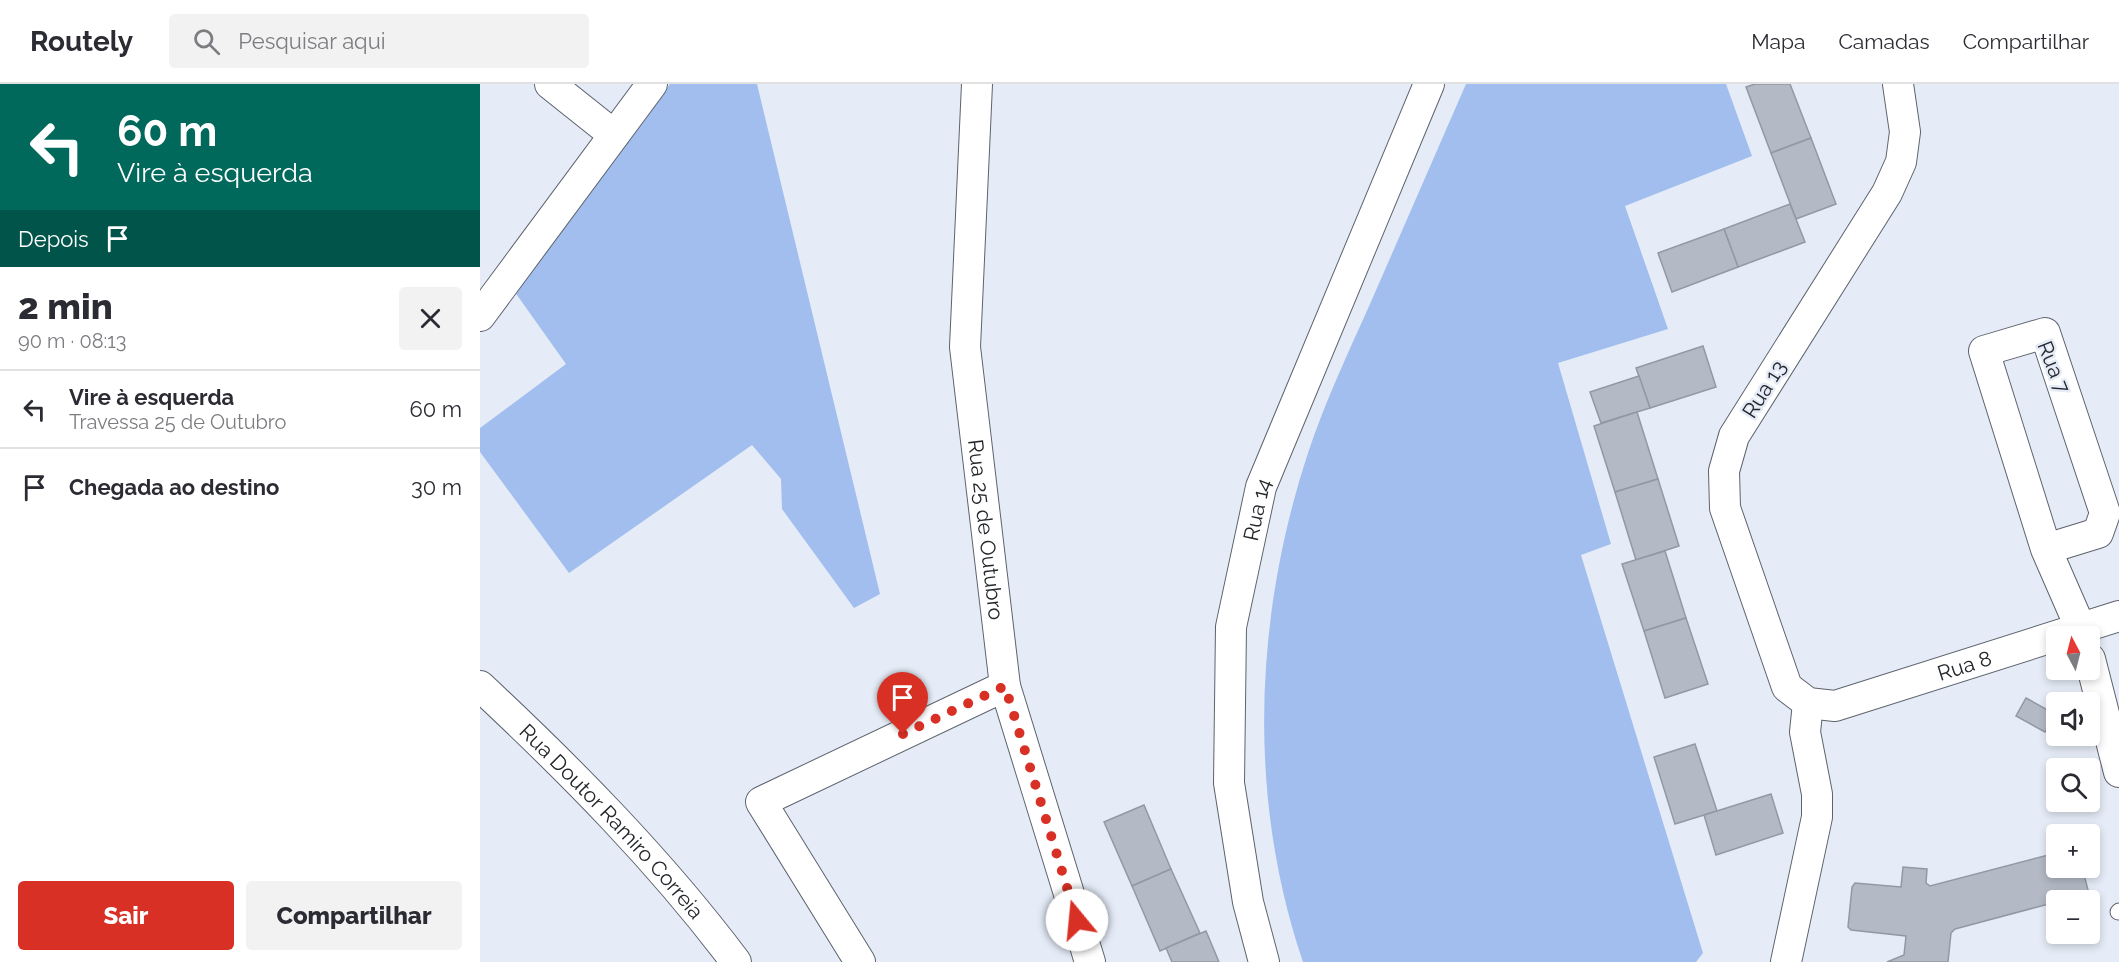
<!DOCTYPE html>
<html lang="pt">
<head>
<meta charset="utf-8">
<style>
  :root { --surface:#fff; --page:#f2f2f3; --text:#2b2b33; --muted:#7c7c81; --line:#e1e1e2; --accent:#d93025 }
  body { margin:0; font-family:Raleway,sans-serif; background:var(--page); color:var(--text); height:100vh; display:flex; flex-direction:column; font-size:22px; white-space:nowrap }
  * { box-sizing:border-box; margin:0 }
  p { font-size:20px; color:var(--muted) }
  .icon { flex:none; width:33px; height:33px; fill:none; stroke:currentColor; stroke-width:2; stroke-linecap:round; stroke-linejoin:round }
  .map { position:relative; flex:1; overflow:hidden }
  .side { display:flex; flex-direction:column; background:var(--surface); width:480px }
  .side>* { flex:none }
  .hud { background:#00695c; color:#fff; overflow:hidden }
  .needle { width:39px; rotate:353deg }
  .tools { position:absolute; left:1566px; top:542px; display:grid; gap:12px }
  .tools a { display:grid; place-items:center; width:54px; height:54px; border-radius:6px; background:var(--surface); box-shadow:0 3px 9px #0003; font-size:30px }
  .pin { position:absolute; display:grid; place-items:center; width:51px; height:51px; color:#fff; margin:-62px -26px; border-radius:50% 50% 50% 0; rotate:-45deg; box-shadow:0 0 6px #0007 }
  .pin .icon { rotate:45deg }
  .me { position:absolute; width:66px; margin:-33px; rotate:343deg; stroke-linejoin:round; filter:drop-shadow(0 0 4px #0008) }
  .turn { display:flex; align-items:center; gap:21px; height:126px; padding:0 18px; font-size:27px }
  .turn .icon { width:78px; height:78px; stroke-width:2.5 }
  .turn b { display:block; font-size:42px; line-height:51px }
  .then { display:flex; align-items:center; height:57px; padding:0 18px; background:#0003; gap:12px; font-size:22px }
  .round { display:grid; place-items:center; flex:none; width:63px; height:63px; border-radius:6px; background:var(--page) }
  .summary { display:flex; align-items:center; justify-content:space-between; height:102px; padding:0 18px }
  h1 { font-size:36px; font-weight:800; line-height:45px }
  .primary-button { display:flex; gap:12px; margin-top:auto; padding:12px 18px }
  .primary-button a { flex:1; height:69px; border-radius:6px; background:var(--accent); color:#fff; font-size:24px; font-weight:800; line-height:69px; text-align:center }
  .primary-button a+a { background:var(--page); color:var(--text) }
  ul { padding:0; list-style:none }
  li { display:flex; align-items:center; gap:18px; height:78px; padding:0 18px; border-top:2px solid var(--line) }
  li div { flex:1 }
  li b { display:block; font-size:22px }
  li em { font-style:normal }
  header { display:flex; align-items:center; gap:36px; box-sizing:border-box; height:84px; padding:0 30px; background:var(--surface); border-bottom:2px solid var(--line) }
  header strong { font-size:28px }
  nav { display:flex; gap:33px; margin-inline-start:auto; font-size:21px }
  .search { width:420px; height:54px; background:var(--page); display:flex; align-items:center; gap:15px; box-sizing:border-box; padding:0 21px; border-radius:6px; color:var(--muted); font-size:22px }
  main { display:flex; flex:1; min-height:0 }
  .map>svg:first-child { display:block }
</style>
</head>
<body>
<header>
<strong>Routely</strong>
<div class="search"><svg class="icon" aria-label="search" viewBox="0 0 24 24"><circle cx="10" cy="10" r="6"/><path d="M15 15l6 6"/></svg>Pesquisar aqui</div>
<nav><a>Mapa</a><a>Camadas</a><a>Compartilhar</a></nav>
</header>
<main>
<section class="side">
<div class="hud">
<div class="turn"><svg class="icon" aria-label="left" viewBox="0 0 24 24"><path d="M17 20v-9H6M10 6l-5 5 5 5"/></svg><div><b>60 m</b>Vire à esquerda</div></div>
<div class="then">Depois<svg class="icon" aria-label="arrive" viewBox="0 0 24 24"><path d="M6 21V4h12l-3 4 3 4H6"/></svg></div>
</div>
<div class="summary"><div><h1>2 min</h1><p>90 m · 08:13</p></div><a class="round"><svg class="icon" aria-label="close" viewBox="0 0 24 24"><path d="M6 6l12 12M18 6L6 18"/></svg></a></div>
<ul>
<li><svg class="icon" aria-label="left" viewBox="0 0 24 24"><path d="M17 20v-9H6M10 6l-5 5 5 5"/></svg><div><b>Vire à esquerda</b><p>Travessa 25 de Outubro</p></div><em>60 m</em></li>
<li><svg class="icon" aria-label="arrive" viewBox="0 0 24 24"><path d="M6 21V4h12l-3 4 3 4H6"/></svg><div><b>Chegada ao destino</b></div><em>30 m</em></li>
</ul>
<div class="primary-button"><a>Sair</a><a>Compartilhar</a></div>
</section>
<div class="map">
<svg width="1639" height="878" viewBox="0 0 1639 878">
  <rect width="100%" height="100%" fill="#e5ecf7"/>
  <g fill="#a1beee">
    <polygon points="190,0 277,0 400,510 374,524 302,425 301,395 272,361 89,489 0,368 0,344 86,280 32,204"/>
    <path d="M986,0h260l26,72 -127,50 43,123 -110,34 53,181 -30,11 122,398 -7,9h-393c-56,-164 -49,-345 5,-509 17,-51 40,-100 62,-149 32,-73 64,-147 96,-220z"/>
  </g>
  <g fill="#b3bac5" stroke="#9299a3" stroke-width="1.5">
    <polygon points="1275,0 1310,0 1331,54 1291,69 1266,3"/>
    <polygon points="1331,54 1356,120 1316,135 1291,69"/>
    <polygon points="1310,120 1325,158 1258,183 1244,145"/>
    <polygon points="1244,145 1258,183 1192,208 1178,169"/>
    <polygon points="1223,262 1236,303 1170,324 1156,284"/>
    <polygon points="1159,292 1170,324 1121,339 1110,308"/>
    <polygon points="1157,328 1178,395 1135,408 1114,342"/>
    <polygon points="1178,395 1199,462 1156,476 1135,408"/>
    <polygon points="1185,467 1206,534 1164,547 1142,480"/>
    <polygon points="1206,534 1228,600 1185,614 1164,547"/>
    <polygon points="1546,614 1575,630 1565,648 1536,632"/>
    <polygon points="1215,660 1237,727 1195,740 1174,673"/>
    <polygon points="1291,710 1303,749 1236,771 1224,731"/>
    <polygon points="664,721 691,785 652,802 624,738"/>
    <polygon points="1576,769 1576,783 1602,783 1608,806 1606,810 1475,845 1471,849 1468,878 1407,878 1424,871 1426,852 1371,846 1368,843 1372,803 1375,799 1421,803 1423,783 1447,785 1446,799 1450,802"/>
    <polygon points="691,785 720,849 680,867 652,802"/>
    <polygon points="726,847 739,878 692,878 686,864"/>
  </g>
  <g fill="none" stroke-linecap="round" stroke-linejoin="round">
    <defs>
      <polyline id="lane" points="1638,828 1639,827"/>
      <g id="street">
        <polyline points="70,0 134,51"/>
        <path id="s1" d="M497,0l-12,263 40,339 85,276"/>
        <path id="s2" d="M1418,0l7,48 -4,30 -14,31 -153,243 -10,35 1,37 62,179 21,16 27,3 284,-90"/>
        <polyline points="0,232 172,0"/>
        <polyline points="1566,465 1618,449 1625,429 1565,249 1504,267 1566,465 1604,552"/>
        <polyline points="1610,575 1639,688"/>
        <path id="s3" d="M0,602c92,86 180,175 256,276"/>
        <polyline points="380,878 281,718 525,602"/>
        <path id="s4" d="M784,878l-16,-60 -19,-119 2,-156 30,-140 168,-403"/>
        <polyline points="1306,878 1337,733 1337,710 1325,648 1328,619"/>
      </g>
    </defs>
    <use href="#lane" stroke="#5d636d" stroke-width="17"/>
    <use href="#street" stroke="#5d636d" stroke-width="32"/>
    <use href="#lane" stroke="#fff" stroke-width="15"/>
    <use href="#street" stroke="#fff" stroke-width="30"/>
  </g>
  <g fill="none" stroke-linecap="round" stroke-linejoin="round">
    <polyline stroke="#d93025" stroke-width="10" stroke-dasharray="0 18" points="423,650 525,602 597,836"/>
  </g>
  <g text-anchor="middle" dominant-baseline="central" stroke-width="5" stroke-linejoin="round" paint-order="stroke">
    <g font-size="21" fill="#24272b" stroke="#e5ecf7">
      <text transform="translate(1574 283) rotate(68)">Rua 7</text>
      <text transform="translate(1284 305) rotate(-58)">Rua 13</text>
      <text stroke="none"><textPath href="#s4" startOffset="459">Rua 14</textPath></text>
      <text stroke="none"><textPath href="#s1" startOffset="447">Rua 25 de Outubro</textPath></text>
      <text stroke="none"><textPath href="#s2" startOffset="852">Rua 8</textPath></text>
      <text stroke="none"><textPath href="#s3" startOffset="189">Rua Doutor Ramiro Correia</textPath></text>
    </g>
  </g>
</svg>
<div class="tools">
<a><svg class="needle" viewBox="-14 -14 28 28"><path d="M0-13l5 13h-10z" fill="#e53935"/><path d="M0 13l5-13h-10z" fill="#7c7c81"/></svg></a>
<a><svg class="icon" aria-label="sound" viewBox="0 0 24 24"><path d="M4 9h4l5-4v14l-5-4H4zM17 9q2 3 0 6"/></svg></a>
<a><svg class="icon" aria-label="search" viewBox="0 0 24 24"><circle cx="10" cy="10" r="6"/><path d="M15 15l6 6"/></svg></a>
<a>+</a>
<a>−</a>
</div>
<div class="pin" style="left:423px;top:650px;background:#d93025"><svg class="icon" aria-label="arrive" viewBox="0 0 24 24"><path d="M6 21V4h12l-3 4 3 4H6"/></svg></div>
<svg class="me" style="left:597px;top:836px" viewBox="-20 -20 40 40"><circle r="19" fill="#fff"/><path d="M0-13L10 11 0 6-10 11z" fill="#d93025"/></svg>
</div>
</main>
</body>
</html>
